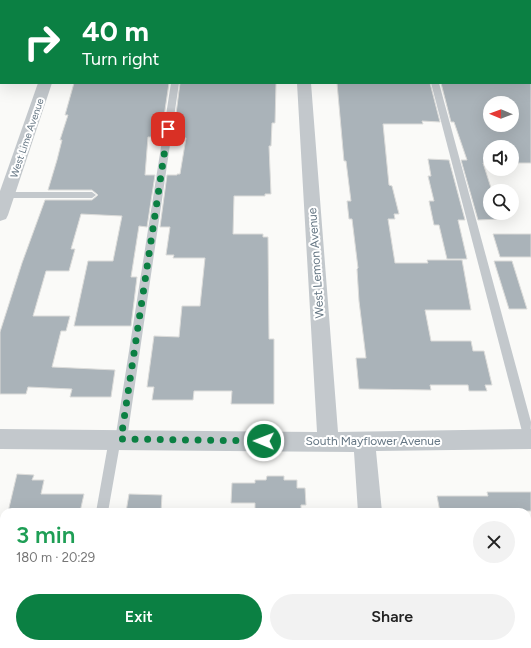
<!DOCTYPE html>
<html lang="en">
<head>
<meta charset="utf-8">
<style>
  :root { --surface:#fff; --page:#f2f2f2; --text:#222; --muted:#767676; --accent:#0b8043 }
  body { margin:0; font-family:Figtree,sans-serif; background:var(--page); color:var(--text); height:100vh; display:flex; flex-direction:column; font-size:15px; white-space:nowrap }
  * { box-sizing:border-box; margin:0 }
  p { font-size:13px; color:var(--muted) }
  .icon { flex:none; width:22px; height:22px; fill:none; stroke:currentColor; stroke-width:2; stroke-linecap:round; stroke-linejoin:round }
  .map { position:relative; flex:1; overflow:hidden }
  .drawer { position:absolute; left:0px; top:508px; width:531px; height:140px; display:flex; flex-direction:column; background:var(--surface); border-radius:12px 12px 0 0; box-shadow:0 4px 16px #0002 }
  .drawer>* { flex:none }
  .hud { position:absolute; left:0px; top:0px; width:531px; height:84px; box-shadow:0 4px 16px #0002; background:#0b8043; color:#fff; overflow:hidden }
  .needle { width:26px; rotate:271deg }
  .fabs { position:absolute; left:483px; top:96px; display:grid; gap:8px }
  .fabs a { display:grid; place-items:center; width:36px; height:36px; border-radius:50%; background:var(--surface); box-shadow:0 4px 16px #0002; font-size:20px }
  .pin { position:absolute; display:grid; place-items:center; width:34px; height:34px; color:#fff; margin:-17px; border-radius:8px; box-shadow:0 2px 6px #0006 }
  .me { position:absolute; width:44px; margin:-22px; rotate:271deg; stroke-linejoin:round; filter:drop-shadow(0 0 3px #0008) }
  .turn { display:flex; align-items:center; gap:14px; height:84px; padding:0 16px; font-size:18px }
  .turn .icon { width:52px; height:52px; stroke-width:2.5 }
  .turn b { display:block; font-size:28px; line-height:34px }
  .round { display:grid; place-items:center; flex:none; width:42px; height:42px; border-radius:21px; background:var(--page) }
  .head { display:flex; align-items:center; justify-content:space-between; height:68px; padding:0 16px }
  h1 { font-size:24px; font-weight:600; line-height:30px; color:#1e9e55 }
  .button { display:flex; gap:8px; margin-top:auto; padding:8px 16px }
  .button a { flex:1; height:46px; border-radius:24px; background:var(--accent); color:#fff; font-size:16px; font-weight:600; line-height:46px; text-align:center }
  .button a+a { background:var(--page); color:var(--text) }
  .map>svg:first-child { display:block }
</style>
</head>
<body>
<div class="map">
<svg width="531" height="648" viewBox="0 0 531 648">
  <rect width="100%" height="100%" fill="#fafaf8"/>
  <g fill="#aab3b9" stroke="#dcdcda" fill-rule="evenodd">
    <polygon points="74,83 169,83 161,137 148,137 145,175 155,175 147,227 139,226 131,277 137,277 131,326 74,326 88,261 113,261 122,216 81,214 71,249 75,249 69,271 46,271 33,316 70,316 66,331 61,331 52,367 115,370 111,397 70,397 72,389 28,387 26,394 0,394 0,332 22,263 45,200 92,200 98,195 92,190 48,190 57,160 62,140 60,140 68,115 65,115"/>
    <polygon points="180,83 276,83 275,123 272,123 271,146 269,146 271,194 265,194 265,196 234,196 233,234 263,234 263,237 268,237 269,339 274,339 274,404 231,404 232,391 194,391 193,400 152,400 154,387 147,387 154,336 179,337 182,306 200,306 205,258 173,258 174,255 166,255 170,227 160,227 167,175 177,175 177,174 180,174 186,138 173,137"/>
    <polygon points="337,83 430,83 440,122 422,121 423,124 383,124 389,185 392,186 399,214 394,214 395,219 388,219 395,263 428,263 427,260 462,260 471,310 425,310 431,341 471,341 473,351 484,351 492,385 485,385 487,391 469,391 468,385 430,385 431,390 359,389 356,358 366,358 359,301 357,269 358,268 352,219 349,219 347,201 351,201 346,161 344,161"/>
    <path d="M441,83h90v80h-19v-16h-22v16h-7l9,28h-2v22h8l2,6 -22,1 -17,-60h6l-13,-38h-3zM490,103h22v22h-22z"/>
    <polygon points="428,159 449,160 465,220 458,220 467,259 447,259 439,225 434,225 429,201 434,201 428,176 431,176"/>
    <polygon points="493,234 531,234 531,257 500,257"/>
    <polygon points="494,261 512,261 527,309 509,309"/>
    <polygon points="17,474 34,475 32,480 44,480 41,494 84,494 80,512 8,512"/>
    <polygon points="267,476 284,476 284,480 297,480 297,488 305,488 306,505 301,505 301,512 255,512 255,503 231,503 232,483 255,483 255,480 266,480"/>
    <polygon points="487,492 531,492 531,511 440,512 437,496 488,496"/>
    <polygon points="129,494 162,495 161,512 126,512"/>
  </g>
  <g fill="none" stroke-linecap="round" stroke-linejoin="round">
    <defs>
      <rect id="secondary" x="530" y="8" width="1" height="10"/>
    </defs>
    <use href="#secondary" stroke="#b3babf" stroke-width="2"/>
    <g fill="#c3c8cc" fill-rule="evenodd">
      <rect x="185" y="0" width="6" height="1"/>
      <rect x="409" y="0" width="6" height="1"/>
      <polygon points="171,83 179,83 127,439 125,443 120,444 108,512 96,512 109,439 111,435 116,434"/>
      <polygon points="431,83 439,83 531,422 530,444 526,443 524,439"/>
      <polygon points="7,192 92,192 96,195 92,198 7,198 3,195"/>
      <rect x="73" y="644" width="14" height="4"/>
    </g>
    <g fill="#c3c8cc" fill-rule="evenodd">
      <rect x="293" y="0" width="12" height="1"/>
      <rect x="0" y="47" width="1" height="8"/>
      <rect x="530" y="48" width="1" height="8"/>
      <polygon points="38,83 52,83 8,215 6,219 0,221 0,191"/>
      <polygon points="297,83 311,83 338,432 531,429 531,449 376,451 382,512 358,512 354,452 0,449 0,429 317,432"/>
      <rect x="368" y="644" width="26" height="4"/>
    </g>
    <use href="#secondary" fill="#fff" fill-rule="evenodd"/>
  </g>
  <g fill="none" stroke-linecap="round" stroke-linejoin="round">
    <polyline stroke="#0b8043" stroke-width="7" stroke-dasharray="0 12.6" points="168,129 121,439 264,441"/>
  </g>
  <g text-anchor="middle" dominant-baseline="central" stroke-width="4" stroke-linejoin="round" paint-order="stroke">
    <g font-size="10" fill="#657683" stroke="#fff">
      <text transform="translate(27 138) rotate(-71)">West Lime Avenue</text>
    </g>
    <g font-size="12" fill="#657683" stroke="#fff">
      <text transform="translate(316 263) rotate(-94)">West Lemon Avenue</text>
      <text x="373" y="441">South Mayflower Avenue</text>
    </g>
  </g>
</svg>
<div class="fabs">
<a><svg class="needle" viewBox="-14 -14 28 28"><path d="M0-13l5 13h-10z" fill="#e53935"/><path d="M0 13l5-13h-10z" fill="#767676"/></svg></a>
<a><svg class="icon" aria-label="sound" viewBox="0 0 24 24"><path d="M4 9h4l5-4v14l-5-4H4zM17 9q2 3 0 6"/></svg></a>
<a><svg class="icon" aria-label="search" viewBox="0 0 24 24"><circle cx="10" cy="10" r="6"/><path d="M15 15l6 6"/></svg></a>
</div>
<div class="pin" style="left:168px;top:129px;background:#d93025"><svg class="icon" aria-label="arrive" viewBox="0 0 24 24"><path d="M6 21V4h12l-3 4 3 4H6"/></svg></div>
<svg class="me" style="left:264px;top:441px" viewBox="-20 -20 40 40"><circle r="17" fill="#0b8043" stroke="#fff" stroke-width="3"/><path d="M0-11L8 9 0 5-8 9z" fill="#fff"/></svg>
<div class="hud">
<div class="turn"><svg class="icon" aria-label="right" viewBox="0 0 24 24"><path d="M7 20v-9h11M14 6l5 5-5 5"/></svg><div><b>40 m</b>Turn right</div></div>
</div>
<section class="drawer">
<div class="head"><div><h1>3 min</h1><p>180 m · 20:29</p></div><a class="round"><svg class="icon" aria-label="close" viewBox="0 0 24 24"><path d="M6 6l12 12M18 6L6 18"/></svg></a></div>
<div class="button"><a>Exit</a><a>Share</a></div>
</section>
</div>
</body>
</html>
